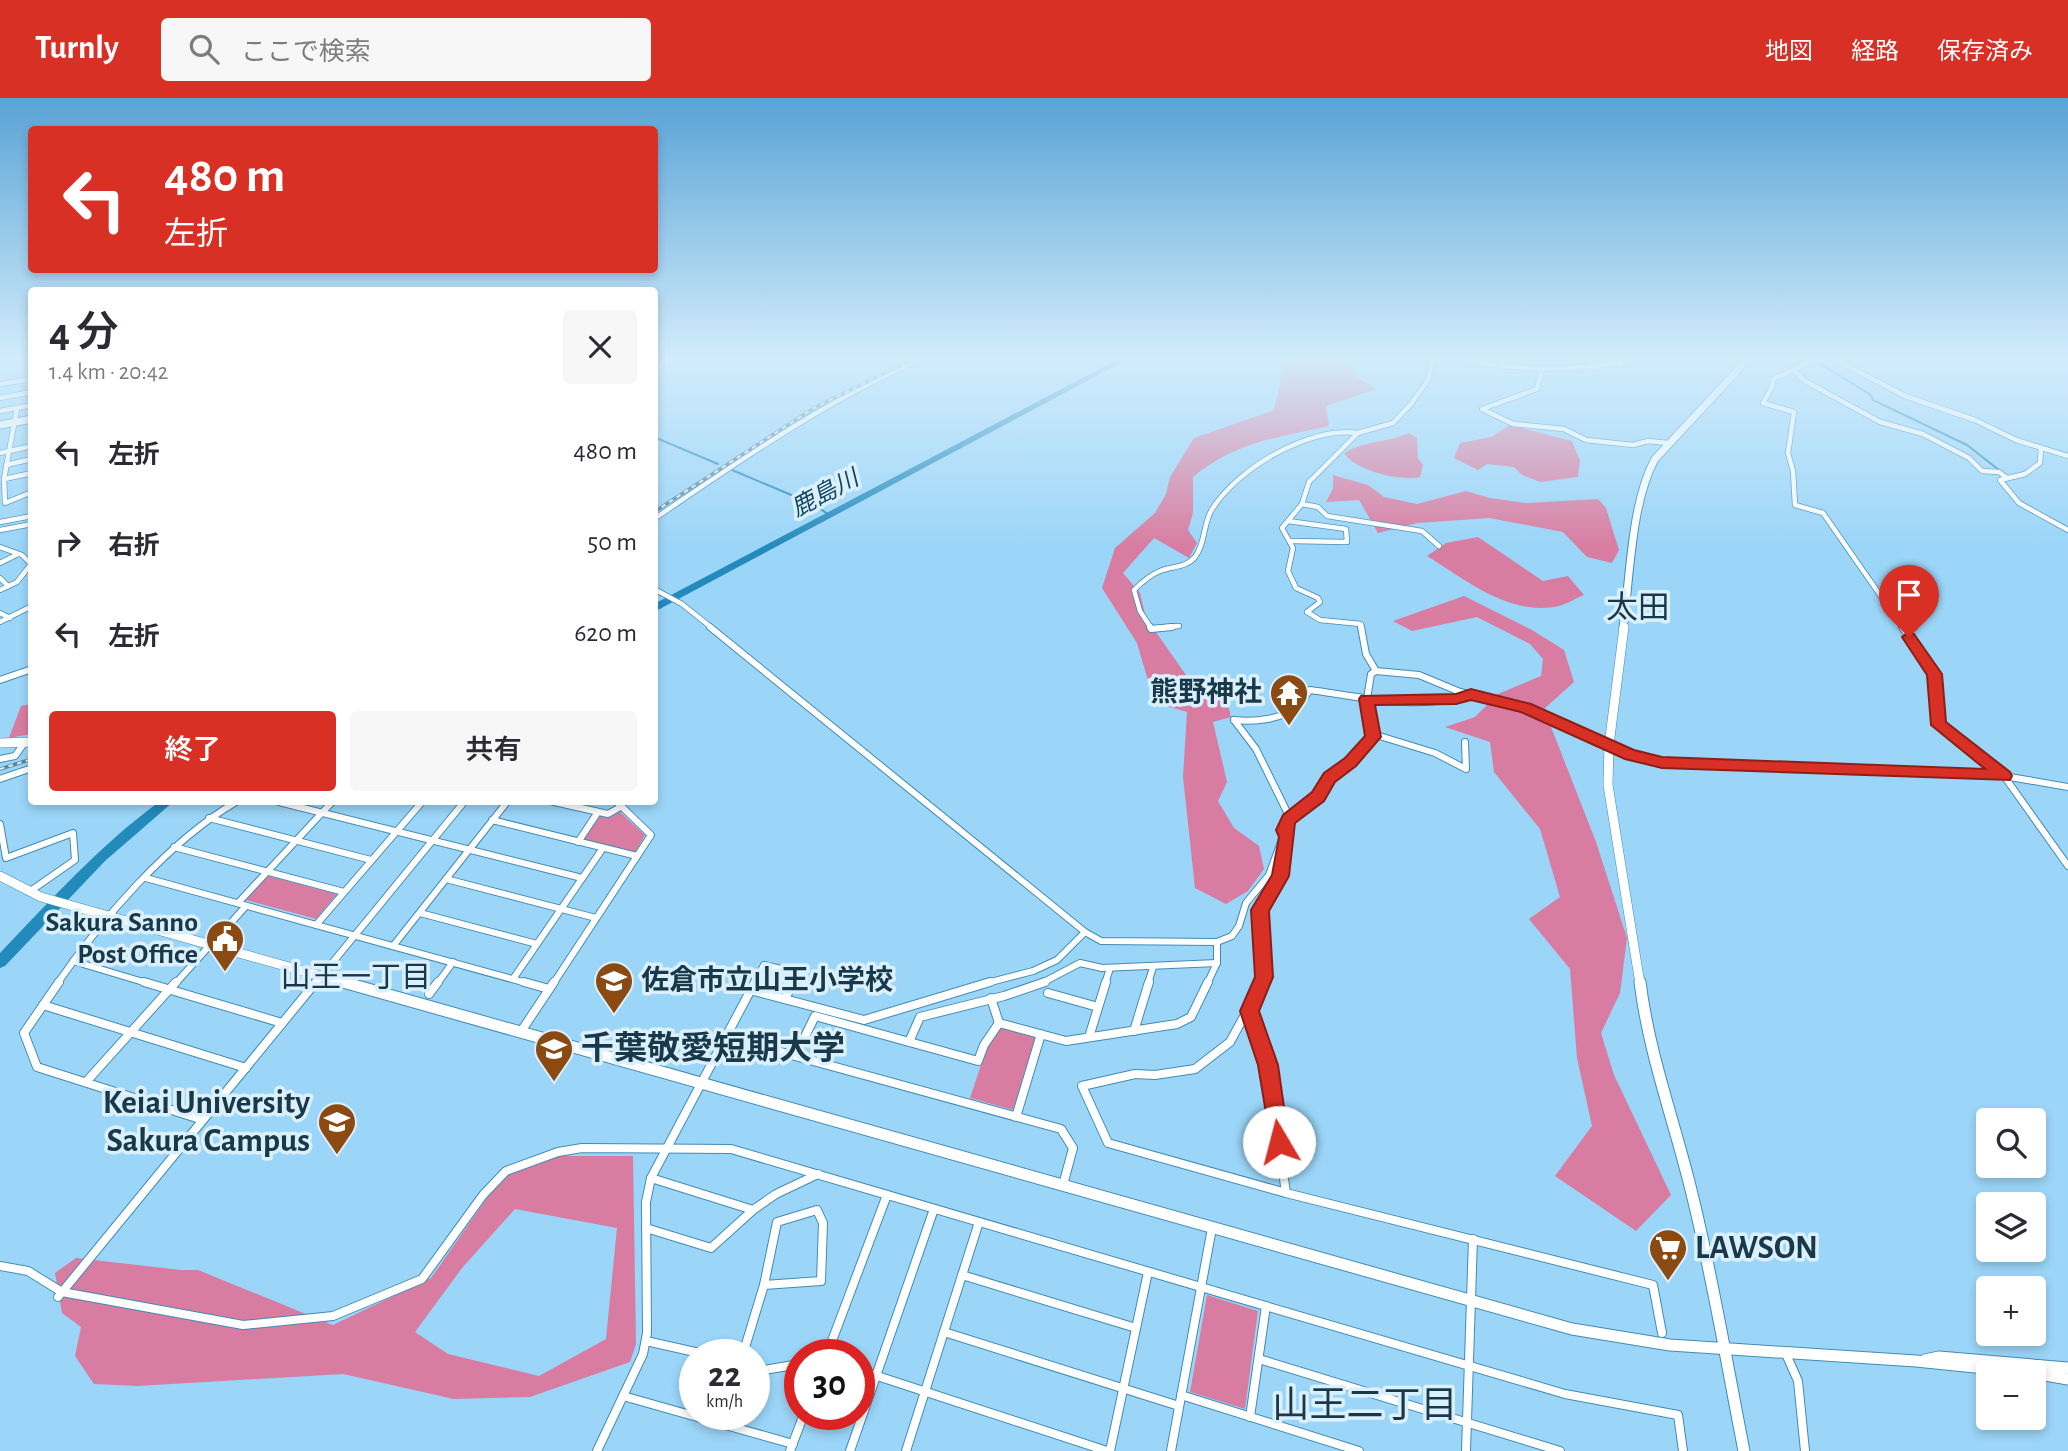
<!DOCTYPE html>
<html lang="ja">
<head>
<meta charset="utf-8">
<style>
  :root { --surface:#fff; --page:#f7f7f7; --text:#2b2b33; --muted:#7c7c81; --accent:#d93025 }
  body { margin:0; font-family:"Alegreya Sans","Noto Sans JP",sans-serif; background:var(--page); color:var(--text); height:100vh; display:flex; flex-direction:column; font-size:26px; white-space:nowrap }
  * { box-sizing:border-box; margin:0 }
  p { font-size:23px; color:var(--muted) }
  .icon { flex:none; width:38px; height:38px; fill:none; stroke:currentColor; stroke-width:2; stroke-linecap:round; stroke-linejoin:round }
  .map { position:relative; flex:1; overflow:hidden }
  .sheet { position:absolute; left:28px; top:189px; width:630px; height:518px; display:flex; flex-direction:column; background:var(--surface); border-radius:7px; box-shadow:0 4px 10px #0003 }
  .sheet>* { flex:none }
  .banner { position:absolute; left:28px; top:28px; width:630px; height:147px; border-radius:7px; box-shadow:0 4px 10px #0003; background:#d93025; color:#fff; overflow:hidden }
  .fabs { position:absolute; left:1976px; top:1010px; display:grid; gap:14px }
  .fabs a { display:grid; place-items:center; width:70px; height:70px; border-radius:7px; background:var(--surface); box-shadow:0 4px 10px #0003; font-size:35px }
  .speed { position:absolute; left:679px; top:1241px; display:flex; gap:14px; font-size:35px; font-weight:700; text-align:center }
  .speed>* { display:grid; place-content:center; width:91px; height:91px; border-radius:50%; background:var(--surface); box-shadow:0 4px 10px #0003; line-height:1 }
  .speed small { font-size:18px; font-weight:400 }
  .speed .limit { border:10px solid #d22; background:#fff; color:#111 }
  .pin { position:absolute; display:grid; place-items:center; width:60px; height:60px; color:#fff; margin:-72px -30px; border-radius:50% 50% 50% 0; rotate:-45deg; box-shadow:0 0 7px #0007 }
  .pin .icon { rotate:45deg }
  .me { position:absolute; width:77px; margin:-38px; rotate:352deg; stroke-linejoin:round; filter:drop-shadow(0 0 5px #0008) }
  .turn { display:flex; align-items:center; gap:24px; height:147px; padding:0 21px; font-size:32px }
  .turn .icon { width:91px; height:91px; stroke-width:2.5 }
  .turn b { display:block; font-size:49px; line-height:60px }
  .round { display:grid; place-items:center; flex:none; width:74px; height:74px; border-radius:7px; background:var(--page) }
  .summary { display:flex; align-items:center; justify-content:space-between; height:119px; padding:0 21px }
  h1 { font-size:42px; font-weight:600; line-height:52px }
  .action { display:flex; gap:14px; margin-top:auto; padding:14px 21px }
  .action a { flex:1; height:80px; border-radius:7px; background:var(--accent); color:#fff; font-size:28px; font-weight:600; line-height:80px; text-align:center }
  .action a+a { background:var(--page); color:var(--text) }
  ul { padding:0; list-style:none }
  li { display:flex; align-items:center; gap:21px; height:91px; padding:0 21px }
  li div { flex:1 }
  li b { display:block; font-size:26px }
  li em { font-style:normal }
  header { display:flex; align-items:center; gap:42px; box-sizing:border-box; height:98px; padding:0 35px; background:var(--accent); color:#fff }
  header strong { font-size:33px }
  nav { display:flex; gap:38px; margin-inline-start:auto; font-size:24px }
  .search { width:490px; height:63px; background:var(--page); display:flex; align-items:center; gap:18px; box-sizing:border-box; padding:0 24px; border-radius:7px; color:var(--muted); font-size:26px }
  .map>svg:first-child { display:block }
</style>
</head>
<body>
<header>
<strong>Turnly</strong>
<div class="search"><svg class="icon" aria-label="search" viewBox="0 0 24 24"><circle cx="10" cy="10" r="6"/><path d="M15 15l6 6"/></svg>ここで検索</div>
<nav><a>地図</a><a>経路</a><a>保存済み</a></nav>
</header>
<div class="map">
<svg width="2068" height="1353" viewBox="0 0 2068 1353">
  <rect width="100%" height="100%" fill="#9bd5f8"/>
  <g fill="#d87da1" fill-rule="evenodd">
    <path d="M1286,260h66v16l24,15 -50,17 3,20c-53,12 -92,15 -136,51v36l-5,17 9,13 -8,15 -35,-20 -31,35 17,20 6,25 47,67 33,13 5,19 -18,5 14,60 -9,19 16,27 25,18 5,23 -16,22 -22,13 -31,-16 -12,-111 4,-65 -23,-7 -17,-28 -10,-34 -35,-55 13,-40 40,-35 11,-19 4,-17 24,-39 80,-28z"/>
    <polygon points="1510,327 1572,343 1580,363 1578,379 1540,384 1522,377 1514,369 1487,366 1478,372 1454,360 1460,345 1491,339"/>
    <path d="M1409,335l8,5 1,20 5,7 -3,12c-20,4 -65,-6 -76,-24 20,-12 41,-10 65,-20z"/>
    <polygon points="1333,377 1368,387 1384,399 1417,406 1466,393 1490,400 1526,405 1598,401 1606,410 1619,452 1612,465 1587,459 1563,434 1489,420 1417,425 1378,435 1359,402 1326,404 1333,390"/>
    <path d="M1478,439l65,44 25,-5 16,19c-8,3 -17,9 -25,11 -49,11 -93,-26 -132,-50l19,-13z"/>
    <polygon points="1464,498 1532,532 1564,552 1574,584 1544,611 1596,744 1627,840 1620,895 1601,935 1614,977 1671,1097 1636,1133 1555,1078 1592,1028 1577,960 1570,871 1529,821 1560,799 1540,731 1494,674 1490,644 1445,629 1475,619 1498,596 1541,578 1543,561 1530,546 1477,519 1412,533 1393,523"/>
    <polygon points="31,606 31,636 9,640 21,608"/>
    <polygon points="620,714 645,737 636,753 631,754 582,742 599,717 609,720"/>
    <polygon points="268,778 337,796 316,821 246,802"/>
    <polygon points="1003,930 1036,939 1013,1012 970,1000 987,949 999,931"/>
    <path d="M543,1058h90l3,188 -6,18 -100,35 -76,2 -111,-25 -205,12 -44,-2 -19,-28 6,-29 -19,-14 -7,-40 21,-15 105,12h17l135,55 98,-47 70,-100zM515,1111l102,19 -11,111 -67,37 -91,-22 -33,-22 47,-64z"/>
    <polygon points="1207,1197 1258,1213 1245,1311 1190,1294"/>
  </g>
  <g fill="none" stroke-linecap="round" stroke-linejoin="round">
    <g stroke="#238abc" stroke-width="2">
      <polyline points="1817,264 1871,297 1873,302 1967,347 1999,372"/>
      <polyline points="654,339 718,366"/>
      <polyline points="732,372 815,407 829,417"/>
    </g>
    <g fill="#238abc" fill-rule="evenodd">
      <polygon points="1120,260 1130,260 654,514 654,506"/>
      <path d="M159,704h14l-68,59 -100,105 -5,2v-15c51,-53 100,-108 159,-151z"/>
    </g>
    <defs>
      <g id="street-far2">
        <path d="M1457,260c63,14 121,14 183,0"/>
        <polyline points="1498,260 1504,269"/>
        <polyline points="1589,260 1595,270"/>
        <polyline points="1819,260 1773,281 1772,289 1763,305 1794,314 1788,355 1793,373 1795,407 1823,415 1903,530"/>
        <polyline points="1832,260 1905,298 1975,322 2016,342 2068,358"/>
        <polyline points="1542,271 1537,291 1482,311 1513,326 1564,331 1586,342 1633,347 1648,343 1668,345"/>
        <polyline points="1793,272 1805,283 1880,324 1923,336 1969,360 1982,373 1999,374 2007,380"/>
        <polyline points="654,273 670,260"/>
        <polyline points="0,286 32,281"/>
        <polyline points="0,300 32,294"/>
        <polyline points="17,310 4,381 5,405 32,394"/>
        <polyline points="0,313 32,307"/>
        <polyline points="2041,350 2040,365 2025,376 2000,382 2019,405 2068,432"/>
        <polyline points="0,355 32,348"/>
        <polyline points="6,367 32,361"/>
        <polyline points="4,381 32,375"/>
        <polyline points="1302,406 1318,409 1327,418 1422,433 1439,448"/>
        <path d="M654,421c87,-59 172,-119 270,-161"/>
        <polyline points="1288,423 1346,431 1347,444 1291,443"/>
        <polyline points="0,424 32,418"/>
        <polyline points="0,432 32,426"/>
        <polyline points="0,449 22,457 31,466 17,484 0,492"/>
        <polyline points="0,465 18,456"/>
        <polyline points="0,480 8,488"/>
        <polyline points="654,491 682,506 712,530"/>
        <polyline points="0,515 10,520"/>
        <polyline points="0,524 32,508"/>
        <path d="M1151,530l-11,-17 -6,-21c8,-8 16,-15 26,-19 12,-5 26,-3 35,-14 10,-13 8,-31 16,-46 25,-42 98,-85 147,-78"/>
        <polyline points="1156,530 1179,528"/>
        <polyline points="1362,530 1361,526 1320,522 1307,514 1320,504 1318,500 1296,490 1288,473 1293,450 1282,430 1302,406 1309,384 1358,335 1393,325 1411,306 1428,282 1433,260"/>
      </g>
      <g id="street-far1">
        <polyline points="710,529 1085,834 1101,843 1217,844 1232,838 1239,828 1246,805 1269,777 1289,722 1318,698 1329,680 1350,664 1373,639 1367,601 1371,576 1376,573"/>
        <polyline points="1150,529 1151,531 1172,529"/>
        <polyline points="1361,529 1366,556 1376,573 1419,577 1460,594 1526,610 1630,657 1662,665 2004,678 2068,689"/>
        <polyline points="1902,529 1935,576 1938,627 2004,678 2068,768"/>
        <polyline points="0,582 32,571"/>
        <path d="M1234,622c21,2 50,0 66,-16 4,-4 6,-10 10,-14 51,7 108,21 159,5"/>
        <polyline points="1234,622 1256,651 1290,720"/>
        <polyline points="1373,636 1435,655 1466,671 1465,644"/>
        <polyline points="0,661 15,658 25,644"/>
        <polyline points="0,681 32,670"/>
        <polyline points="279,704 582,780"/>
        <polyline points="554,704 608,716 622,708"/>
        <polyline points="209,720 371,762"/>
        <polyline points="492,722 637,758"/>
        <polyline points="0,726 6,760 73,735 75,762 29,794"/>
        <polyline points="578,744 598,714"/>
        <polyline points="174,749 344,794"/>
        <polyline points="146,780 530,886"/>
        <polyline points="446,781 596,820"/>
        <polyline points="238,805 332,704"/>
        <polyline points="420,815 537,846"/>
        <polyline points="316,827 422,704"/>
        <polyline points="219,838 246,808"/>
        <polyline points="393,848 507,704"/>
        <polyline points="73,863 150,886"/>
        <polyline points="513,881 603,750"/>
        <path d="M57,886c44,-64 112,-143 179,-182"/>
        <polyline points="175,886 211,846"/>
        <polyline points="315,886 464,704"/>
        <polyline points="437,886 453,864"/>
        <polyline points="553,886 651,737 617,704"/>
        <polyline points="754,886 764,867 798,875 793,886"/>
        <polyline points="983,886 1033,873 1057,862 1085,834"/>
        <polyline points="1040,886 1080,865 1102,870 1217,865"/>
        <polyline points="1105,886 1110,870"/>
        <polyline points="1148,886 1153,869"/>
        <polyline points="1207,886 1217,865 1217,844"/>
        <polyline points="1262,886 1260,812 1280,778 1287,739 1284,732"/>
      </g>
      <g id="street">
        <polyline points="59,884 24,935 37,969 203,1022"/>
        <polyline points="144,884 282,925"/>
        <polyline points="524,884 549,891"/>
        <polyline points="1263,884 1230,944 1195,971 1155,977 1135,976 1082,988 1108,1045 1286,1095 1653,1187 1662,1235"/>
        <polyline points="750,892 864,922 990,884"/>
        <polyline points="1048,895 1098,909"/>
        <polyline points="429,896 438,884"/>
        <polyline points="991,900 999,925"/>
        <polyline points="785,901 793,884"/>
        <polyline points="43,907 246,970"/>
        <polyline points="1249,913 1268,967 1286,1095"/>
        <polyline points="1134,933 1149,884"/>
        <polyline points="520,935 554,884"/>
        <polyline points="726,939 1061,1031 1073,1050 1063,1087"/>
        <polyline points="1089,939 1106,884"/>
        <polyline points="909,944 920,919 1004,898 1045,884"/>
        <polyline points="796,957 815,918 978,963 984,947 999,925 1066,943 1177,926 1191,919 1208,884"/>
        <polyline points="86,984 176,884"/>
        <polyline points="1016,1019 1041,936"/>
        <polyline points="651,1080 753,1112 776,1096 818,1076"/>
        <polygon points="817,1112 823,1125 821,1183 764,1187 777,1124"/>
        <polyline points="646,1130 711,1150 753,1112"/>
        <polyline points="0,1168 28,1173 62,1194 243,1227 333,1218 422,1181 483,1097 506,1073 558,1054 582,1050 731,1051 1565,1296 1678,1317 1683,1353"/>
        <polyline points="962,1177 1136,1230"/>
        <polyline points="58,1199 316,884"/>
        <polyline points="944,1234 1179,1308"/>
        <polyline points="646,1243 704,1256"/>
        <polyline points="743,1256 764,1187"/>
        <polyline points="827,1256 887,1097"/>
        <polyline points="1786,1256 1798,1283 1805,1353"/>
        <polyline points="1259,1261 1560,1353"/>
        <polyline points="754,1270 764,1272 800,1266"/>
        <polyline points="859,1272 1107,1353"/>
        <polyline points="1181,1297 1359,1353"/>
        <polyline points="623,1298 793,1346"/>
        <polyline points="1250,1319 1266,1208"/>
        <polyline points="597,1353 643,1256 647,1235 646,1104 651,1080 755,884"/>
        <polyline points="790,1353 804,1316"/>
        <polyline points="850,1353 934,1111"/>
        <polyline points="906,1353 979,1124"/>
        <polyline points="1110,1353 1148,1174"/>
        <polyline points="1171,1353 1212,1130"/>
        <polyline points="1466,1353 1473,1141"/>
      </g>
      <g id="secondary-far2">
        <polyline points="1615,260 1620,266"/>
        <polyline points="0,327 32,321"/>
        <path d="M1623,530c7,-49 8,-126 32,-169l94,-101"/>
      </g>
      <g id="secondary-far1">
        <polyline points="1624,529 1609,647 1608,687 1640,886"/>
        <polyline points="0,645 32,644"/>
        <polyline points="0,778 41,799 349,886"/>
      </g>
      <g id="secondary">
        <polyline points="343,884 1572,1231 1670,1247 1916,1263 2024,1274"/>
        <path d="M1640,884c9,73 35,141 52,212 21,85 35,171 52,257"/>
        <polyline points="1925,1262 1939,1259 2068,1270"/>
        <polyline points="2034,1275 2068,1281"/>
      </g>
    </defs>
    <use href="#street-far2" stroke="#418cb6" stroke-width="6"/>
    <use href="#street-far1" stroke="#418cb6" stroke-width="8"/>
    <use href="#street" stroke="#418cb6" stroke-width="10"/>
    <use href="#secondary-far2" stroke="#418cb6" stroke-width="9"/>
    <use href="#secondary-far1" stroke="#418cb6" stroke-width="10"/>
    <use href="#secondary" stroke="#418cb6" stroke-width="13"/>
    <use href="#street-far2" stroke="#fff" stroke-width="4.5"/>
    <use href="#street-far1" stroke="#fff" stroke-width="6"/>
    <use href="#street" stroke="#fff" stroke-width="8"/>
    <use href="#secondary-far2" stroke="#fff" stroke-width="7"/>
    <use href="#secondary-far1" stroke="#fff" stroke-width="9"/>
    <use href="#secondary" stroke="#fff" stroke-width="11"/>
    <defs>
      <g id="rail">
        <polyline points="654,414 814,310 916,260"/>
        <polyline points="0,671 32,661"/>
      </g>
    </defs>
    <use href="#rail" stroke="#5b87a2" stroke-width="3.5"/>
    <use href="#rail" stroke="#dbf0fe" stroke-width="2" stroke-dasharray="4.5" stroke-linecap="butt"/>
  </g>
  <linearGradient id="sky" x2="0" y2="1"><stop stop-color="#59a3d6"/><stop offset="0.58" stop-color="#d2ecfc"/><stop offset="1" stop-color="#d2ecfc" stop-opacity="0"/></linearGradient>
  <rect width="2068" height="449" fill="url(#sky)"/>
  <polygon fill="#d93025" stroke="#8d1f18" stroke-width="2" points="1909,534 1914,536 1942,576 1946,624 2010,674 2012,678 2010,682 1662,670 1625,661 1521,614 1471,602 1456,606 1375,607 1381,639 1356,668 1335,684 1324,703 1295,725 1289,778 1269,813 1273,879 1259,913 1278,967 1289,1044 1286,1051 1279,1054 1272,1051 1258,967 1240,913 1255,879 1251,812 1272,777 1279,739 1276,732 1283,717 1312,694 1324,675 1345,660 1365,638 1359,601 1361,598 1456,596 1471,591 1531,606 1634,652 1662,659 1985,671 1931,627 1927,577 1902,539"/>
  <defs>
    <symbol id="temple-pin" viewBox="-11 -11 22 30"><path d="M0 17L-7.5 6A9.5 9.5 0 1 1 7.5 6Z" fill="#8a4a12" stroke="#dbf0fe"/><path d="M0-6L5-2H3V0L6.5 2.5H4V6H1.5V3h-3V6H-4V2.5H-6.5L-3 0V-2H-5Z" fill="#fff"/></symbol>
    <symbol id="civic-pin" viewBox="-11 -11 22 30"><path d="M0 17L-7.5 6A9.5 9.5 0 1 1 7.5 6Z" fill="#8a4a12" stroke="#dbf0fe"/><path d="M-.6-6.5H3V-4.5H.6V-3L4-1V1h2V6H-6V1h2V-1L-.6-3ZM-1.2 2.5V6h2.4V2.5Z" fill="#fff"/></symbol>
    <symbol id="school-pin" viewBox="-11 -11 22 30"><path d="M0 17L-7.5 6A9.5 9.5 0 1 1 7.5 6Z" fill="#8a4a12" stroke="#dbf0fe"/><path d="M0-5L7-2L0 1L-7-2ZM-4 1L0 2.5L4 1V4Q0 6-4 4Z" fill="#fff"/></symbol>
    <symbol id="university-pin" viewBox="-11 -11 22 30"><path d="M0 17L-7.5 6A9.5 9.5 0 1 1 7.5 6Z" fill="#8a4a12" stroke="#dbf0fe"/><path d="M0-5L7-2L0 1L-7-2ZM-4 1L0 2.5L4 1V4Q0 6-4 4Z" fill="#fff"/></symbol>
    <symbol id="supermarket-pin" viewBox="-11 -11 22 30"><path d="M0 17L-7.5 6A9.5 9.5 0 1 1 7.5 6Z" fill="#8a4a12" stroke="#dbf0fe"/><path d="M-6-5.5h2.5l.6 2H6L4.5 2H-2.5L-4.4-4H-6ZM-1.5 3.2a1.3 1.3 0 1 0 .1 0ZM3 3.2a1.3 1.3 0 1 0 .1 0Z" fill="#fff"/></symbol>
  </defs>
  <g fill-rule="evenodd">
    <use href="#temple-pin" x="1267" y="573" width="44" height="60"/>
    <use href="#civic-pin" x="203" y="819" width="44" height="60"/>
    <use href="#school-pin" x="592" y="861" width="44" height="60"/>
    <use href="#university-pin" x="532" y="929" width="44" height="60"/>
    <use href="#university-pin" x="315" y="1002" width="44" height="60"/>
    <use href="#supermarket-pin" x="1646" y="1128" width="44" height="60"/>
  </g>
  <g text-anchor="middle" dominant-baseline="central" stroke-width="7" stroke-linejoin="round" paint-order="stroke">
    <g font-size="24" font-style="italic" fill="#134863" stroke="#dbf0fe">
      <text transform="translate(825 396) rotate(-28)">鹿島川</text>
    </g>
    <g font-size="28" font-weight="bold" fill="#19384a" stroke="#dbf0fe" text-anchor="end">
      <text x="1262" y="595">熊野神社</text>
      <text x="198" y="825">Sakura Sanno<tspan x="198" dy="32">Post Office</tspan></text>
      <text x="641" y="883" text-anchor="start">佐倉市立山王小学校</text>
    </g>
    <g font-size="30" fill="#19384a" stroke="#dbf0fe">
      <text x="356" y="880">山王一丁目</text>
    </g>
    <g font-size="32" fill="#19384a" stroke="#dbf0fe">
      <text x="1638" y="510">太田</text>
    </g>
    <g font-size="33" font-weight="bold" fill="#19384a" stroke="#dbf0fe" text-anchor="start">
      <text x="581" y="951">千葉敬愛短期大学</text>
      <text x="310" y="1005" text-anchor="end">Keiai University<tspan x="310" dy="38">Sakura Campus</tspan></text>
      <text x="1695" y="1150">LAWSON</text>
    </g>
    <g font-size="37" fill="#19384a" stroke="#dbf0fe">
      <text x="1365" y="1307">山王二丁目</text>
    </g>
  </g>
</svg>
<div class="fabs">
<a><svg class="icon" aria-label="search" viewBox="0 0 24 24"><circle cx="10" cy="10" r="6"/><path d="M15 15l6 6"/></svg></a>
<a><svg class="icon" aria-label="layers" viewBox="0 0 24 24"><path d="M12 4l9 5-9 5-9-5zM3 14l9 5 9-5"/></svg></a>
<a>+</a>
<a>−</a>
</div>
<div class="speed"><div>22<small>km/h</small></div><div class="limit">30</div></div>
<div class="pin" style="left:1909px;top:539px;background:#d93025"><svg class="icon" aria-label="arrive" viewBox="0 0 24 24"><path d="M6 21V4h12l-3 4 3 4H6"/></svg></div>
<svg class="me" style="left:1279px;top:1044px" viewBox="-20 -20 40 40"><circle r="19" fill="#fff"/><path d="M0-13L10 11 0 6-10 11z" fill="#d93025"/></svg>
<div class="banner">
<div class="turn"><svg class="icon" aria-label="left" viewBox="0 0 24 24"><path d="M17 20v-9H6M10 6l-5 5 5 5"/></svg><div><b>480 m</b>左折</div></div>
</div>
<section class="sheet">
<div class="summary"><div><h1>4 分</h1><p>1.4 km · 20:42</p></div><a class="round"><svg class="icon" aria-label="close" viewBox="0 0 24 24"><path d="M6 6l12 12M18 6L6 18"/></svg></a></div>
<ul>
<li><svg class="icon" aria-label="left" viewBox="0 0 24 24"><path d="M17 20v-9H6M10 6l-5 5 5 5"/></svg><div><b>左折</b></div><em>480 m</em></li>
<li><svg class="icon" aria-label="right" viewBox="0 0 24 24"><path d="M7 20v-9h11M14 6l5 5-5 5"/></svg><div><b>右折</b></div><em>50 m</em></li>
<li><svg class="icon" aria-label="left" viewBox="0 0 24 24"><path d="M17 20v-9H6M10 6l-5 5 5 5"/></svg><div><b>左折</b></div><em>620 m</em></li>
</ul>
<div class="action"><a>終了</a><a>共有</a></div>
</section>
</div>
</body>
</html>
